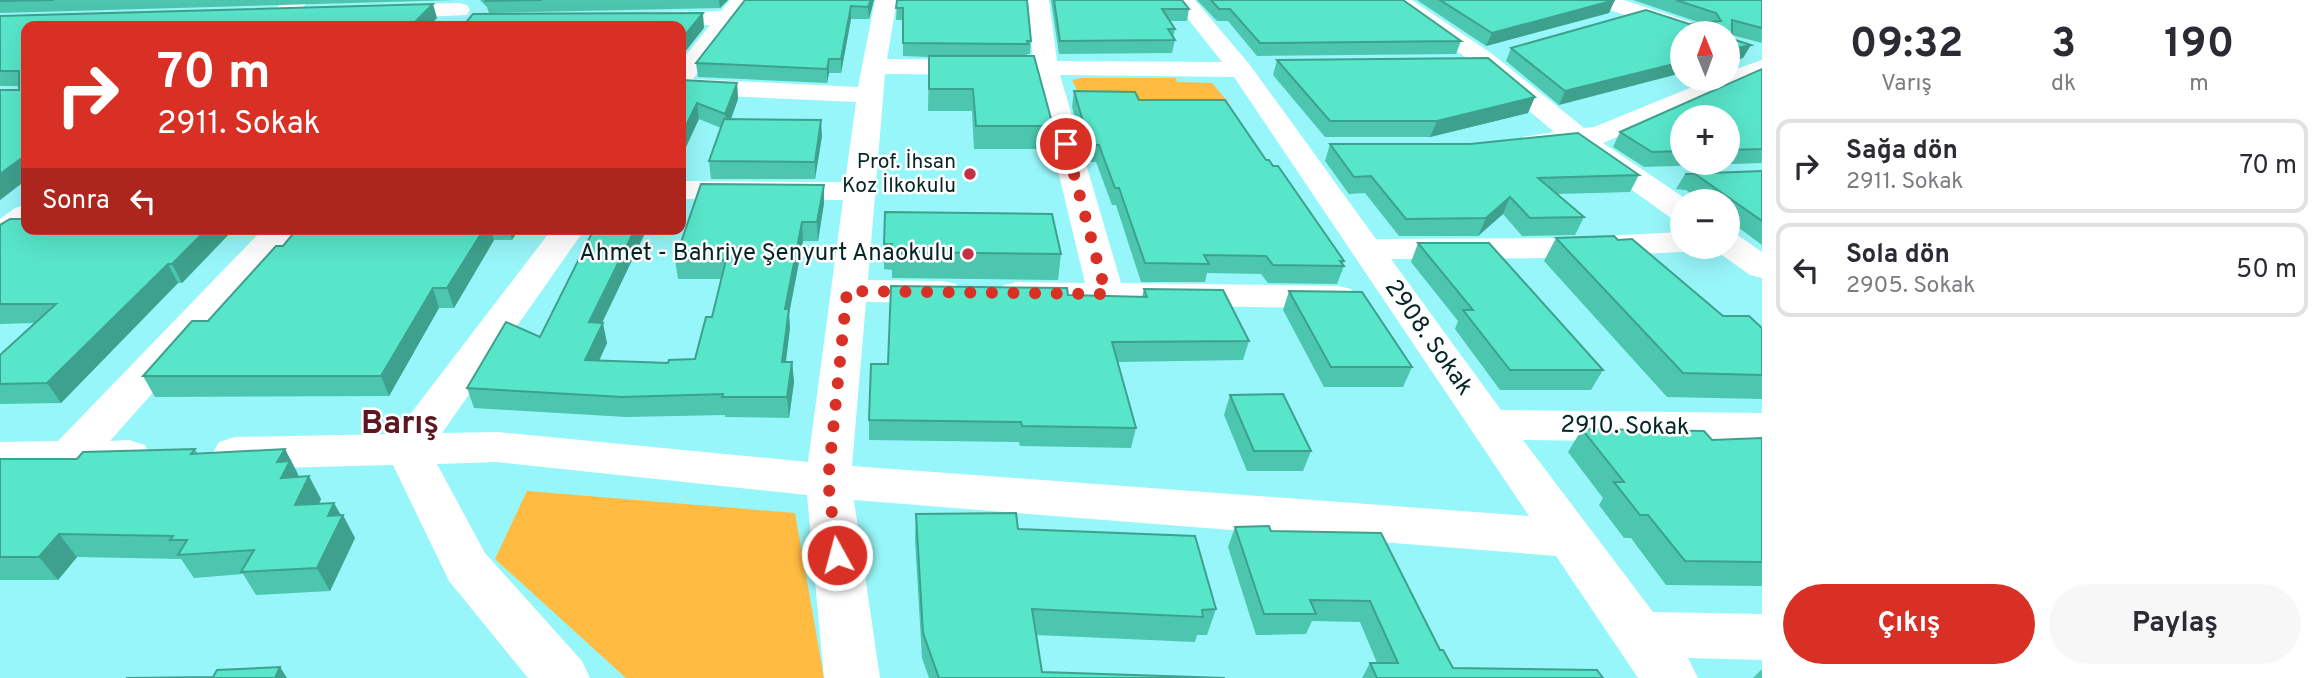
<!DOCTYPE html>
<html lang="tr">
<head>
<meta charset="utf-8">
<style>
  :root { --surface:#fff; --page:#f7f7f7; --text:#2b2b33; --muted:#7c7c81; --line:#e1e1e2; --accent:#d93025 }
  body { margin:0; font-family:Overpass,sans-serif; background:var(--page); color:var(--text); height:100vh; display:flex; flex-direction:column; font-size:26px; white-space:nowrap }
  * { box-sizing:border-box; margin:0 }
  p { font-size:23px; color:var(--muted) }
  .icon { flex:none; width:38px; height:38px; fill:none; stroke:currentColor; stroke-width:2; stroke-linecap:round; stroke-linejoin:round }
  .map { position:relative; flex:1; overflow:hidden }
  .drawer { display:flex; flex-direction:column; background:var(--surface); width:560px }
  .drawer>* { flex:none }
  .hud { position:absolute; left:21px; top:21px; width:665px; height:214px; border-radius:14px; box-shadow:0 7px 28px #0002; background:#d93025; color:#fff; overflow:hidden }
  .needle { width:46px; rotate:359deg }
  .fabs { position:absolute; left:1670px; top:21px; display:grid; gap:14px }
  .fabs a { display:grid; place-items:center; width:70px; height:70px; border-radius:50%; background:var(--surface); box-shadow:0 7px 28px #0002; font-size:35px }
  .pin { position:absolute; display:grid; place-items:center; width:60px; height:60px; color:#fff; margin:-30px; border:4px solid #fff; border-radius:50%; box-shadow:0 2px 7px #0007 }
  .me { position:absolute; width:77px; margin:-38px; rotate:353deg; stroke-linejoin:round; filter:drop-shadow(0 0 5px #0008) }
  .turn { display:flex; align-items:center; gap:24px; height:147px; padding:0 21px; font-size:32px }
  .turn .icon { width:91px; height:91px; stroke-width:2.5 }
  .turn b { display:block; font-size:49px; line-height:60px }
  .then { display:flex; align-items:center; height:66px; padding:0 21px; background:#0003; gap:14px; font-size:26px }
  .eta { display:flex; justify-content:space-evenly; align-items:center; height:119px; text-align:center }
  .eta b { font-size:42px; font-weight:700; line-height:49px }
  .action { display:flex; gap:14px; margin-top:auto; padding:14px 21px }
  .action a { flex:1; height:80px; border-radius:42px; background:var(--accent); color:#fff; font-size:28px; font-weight:700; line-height:80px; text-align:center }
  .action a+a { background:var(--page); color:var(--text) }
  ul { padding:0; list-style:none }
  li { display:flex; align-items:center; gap:21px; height:94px; margin:0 14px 10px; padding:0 7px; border:4px solid var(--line); border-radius:14px }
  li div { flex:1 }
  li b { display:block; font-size:26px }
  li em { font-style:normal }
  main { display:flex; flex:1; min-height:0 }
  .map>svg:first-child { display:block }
</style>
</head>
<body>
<main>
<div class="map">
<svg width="1762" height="678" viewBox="0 0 1762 678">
  <rect width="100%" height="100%" fill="#97f6f9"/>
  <g fill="#ffbb42">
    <polygon points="1081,78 1176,78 1177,82 1212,83 1228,102 1081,99 1072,80"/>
    <polygon points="527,491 795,513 824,678 626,678 495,559"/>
  </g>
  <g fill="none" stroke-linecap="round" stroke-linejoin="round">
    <g fill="#fff" fill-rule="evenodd">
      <polygon points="286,0 311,0 280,26 255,26"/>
      <path d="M730,0h16l3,4 -56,75 165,8 17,-87h22l-10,59 146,1 -6,-60h22l8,61 165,1 -49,-62h22l55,65 126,174 182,-1 124,-6v15h14l-2,2 -12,3 -124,6 -167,1 110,151 261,3v30l-239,-3 130,172 109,2v46l-74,-2 10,20h-60l-82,-122 -702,-56 26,178h-56l-17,-183 -310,-33 -60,2 48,89 97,108 8,17h-62l-79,-97 -56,-116 -158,4 -16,-5 -6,-11 6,-11 16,-5 160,-3 157,-205h33l-143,204 55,-1 311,30 35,-262 -162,-1v-18l164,1 11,-80 -175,-8v-33l29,-36 -60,1 -8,-2 -3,-5 3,-5 8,-2 71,-1zM885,74l150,1 50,208 -68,-1 -13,3 -5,8 5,8 13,3 321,4 13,-3 5,-8 -5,-8 -13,-3 -217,-3 -61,-208 174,2 295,439 -677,-50 14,-164 77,1 13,-3 5,-8 -5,-8 -13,-3 -75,-1z"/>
      <polygon points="1387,0 1412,0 1491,53 1584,128 1594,127 1712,79 1727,79 1727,72 1762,60 1762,76 1603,143 1689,201 1682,201 1682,221 1671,218 1572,147 1533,152 1523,149 1519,143 1523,137 1554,132 1473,63"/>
      <polygon points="1592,0 1624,0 1709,28 1713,33 1682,34 1595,5"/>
      <polygon points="459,3 467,5 470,10 467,15 384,19 376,17 373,12 376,7 384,5"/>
      <polygon points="26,205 28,229 12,242 0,245 0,219 15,208"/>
      <polygon points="263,229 298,229 110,441 129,440 145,445 151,456 145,467 129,472 0,474 0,442 58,441"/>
      <polygon points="1727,233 1739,236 1762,252 1762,278 1750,275 1715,250 1713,247 1727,247"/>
    </g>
  </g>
  <g fill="#4cc6ae" fill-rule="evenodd">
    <polygon points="0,0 456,0 0,13"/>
    <polygon points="480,0 728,0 720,8 489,13 487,7"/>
    <polygon points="745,0 874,0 869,19 851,19 841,73 829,73 827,83 698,77 696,63"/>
    <polygon points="897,0 1031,41 1030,54 1027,54 1027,56 1053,126 1050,149 974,149 972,111 928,111 929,57 903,56 903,20 896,20"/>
    <polygon points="1051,0 1182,0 1189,9 1187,21 1170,21 1175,29 1173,38 1175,40 1172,53 1059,54"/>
    <polygon points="1197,0 1403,0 1461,41 1456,54 1257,56 1228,21 1217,21"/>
    <polygon points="1417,0 1614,0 1609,13 1486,46"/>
    <polygon points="1633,0 1762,0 1762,43 1732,35 1732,39 1743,58 1727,62 1727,33 1559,105 1506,61 1511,48 1701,23"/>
    <polygon points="0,16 437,18 26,26 26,180 0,200 0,90 19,90 19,86 0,86"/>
    <polygon points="1277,60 1528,113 1430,137 1325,137 1273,75"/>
    <path d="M1762,69v94l-118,4 -31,-20 7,-15zM1682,117h45v46h-45z"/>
    <polygon points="681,80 737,83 738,99 731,119 822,136 815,179 711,179 709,161 721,128 699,119"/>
    <polygon points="1074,91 1139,100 1266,160 1344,261 1343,264 1344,266 1337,284 1268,283 1261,274 1207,273 1205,282 1141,282 1116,205 1112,205 1096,162 1088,162 1072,107"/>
    <polygon points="1330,144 1470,144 1639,175 1630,192 1557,194 1584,217 1575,235 1522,236 1503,214 1478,236 1399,236 1365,193 1349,194 1325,161"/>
    <polygon points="1762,171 1762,245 1727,219 1727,201 1702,201 1686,190 1676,189 1685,174"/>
    <polygon points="824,203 818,241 803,241 789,314 790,328 786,362 792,362 794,382 789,418 725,417 725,415 626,417 474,408 467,388 540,337 602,323 607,343 599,361 668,363 695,359 712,317 721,279 678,279 675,260"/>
    <polygon points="0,225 26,229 234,229 182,283 178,283 61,403 0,404 0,355 34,323 0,324"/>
    <polygon points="297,229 519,229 512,240 494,240 454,308 439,308 389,396 155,397 143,376 208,321 283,246"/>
    <polygon points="1556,238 1723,316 1762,328 1762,399 1667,397 1544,261"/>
    <polygon points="1418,243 1603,370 1591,390 1500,390 1455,329 1458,321 1411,262"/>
    <polygon points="884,244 1061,254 1058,280 892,278 892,270 884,269"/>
    <polygon points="1144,289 1249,341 1243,360 1118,362 1136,428 1131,448 1020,446 1019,442 869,440 869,420 888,364 1068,295 1142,297"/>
    <polygon points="1289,291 1412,367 1403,387 1324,387 1283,310"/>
    <polygon points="1230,395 1311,451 1303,471 1247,471 1224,415"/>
    <polygon points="1582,429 1712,440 1762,438 1762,586 1666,585 1631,538 1624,538 1599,505 1603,498 1568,452"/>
    <polygon points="195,449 198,454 285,449 298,477 321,499 319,504 334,503 355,538 330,591 256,595 243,574 194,578 181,559 77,557 58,580 0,580 0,459 77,459"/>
    <polygon points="916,514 1018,529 1216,609 1207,635 1197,635 1195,642 1036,635 1042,672 1225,678 929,678 922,658 915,540"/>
    <polygon points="1235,527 1271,531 1440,650 1453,668 1603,678 1362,678 1370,663 1377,663 1360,622 1312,621 1306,634 1256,635 1228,547"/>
    <polygon points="1762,669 1762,678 1753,678"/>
  </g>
  <g fill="#3ea18d">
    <polygon points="719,0 728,0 720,8"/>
    <polygon points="871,0 874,0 869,19 868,7"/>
    <polygon points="1615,0 1609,13 1486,46 1492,33"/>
    <polygon points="433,4 437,18 430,26 411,26"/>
    <polygon points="851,6 851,19 841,73 841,59"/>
    <polygon points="703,13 704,28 681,57 681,40"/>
    <polygon points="1751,45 1743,58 1727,62 1727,50"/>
    <polygon points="829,59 829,73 827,83 827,69"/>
    <polygon points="1682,62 1682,73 1559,105 1565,91"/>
    <polygon points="737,83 738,99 727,130 725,114"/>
    <polygon points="1535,97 1528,113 1430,137 1437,121"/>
    <polygon points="697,103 699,119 681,158 681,136"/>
    <polygon points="821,120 822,136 815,179 815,162"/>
    <polygon points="26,155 26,180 0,200 0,174"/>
    <polygon points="824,185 824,203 818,241 817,222"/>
    <polygon points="1510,197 1503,214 1478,236 1486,218"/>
    <polygon points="802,222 803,241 789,314 790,328 783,382 782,362 785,309"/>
    <polygon points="207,229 234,229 182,283 172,264"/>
    <polygon points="484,229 491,229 494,240 454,308 447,288"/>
    <polygon points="509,229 519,229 512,240"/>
    <polygon points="635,229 647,229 593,342 589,322"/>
    <polygon points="168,264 178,283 61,403 47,383"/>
    <polygon points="433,288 439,308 389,396 381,376"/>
    <polygon points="603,323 607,343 590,380 585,360"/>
    <polygon points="792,362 794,382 789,418 787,397"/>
    <polygon points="285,449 297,472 302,484 281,478 277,462"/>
    <polygon points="309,476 321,499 307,528 295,505"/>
    <polygon points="334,503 342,518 343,515 355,538 330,591 317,568 328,516"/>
    <polygon points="59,534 77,557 58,580 39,557"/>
    <polygon points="280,667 287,678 275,678"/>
  </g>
  <g fill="#58e6ca" stroke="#3ea18d" stroke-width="2">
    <polygon points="0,0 54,0 0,1"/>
    <polygon points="487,0 542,0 486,1"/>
    <polygon points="745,0 871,0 868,7 851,6 841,59 829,59 827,69 696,63"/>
    <polygon points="897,0 1027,0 1031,41 1027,41 1028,44 903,43 903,8 896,8"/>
    <polygon points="1054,0 1182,0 1189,9 1162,9 1175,29 1168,29 1175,40 1060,41"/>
    <polygon points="1211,0 1403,0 1461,41 1260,43 1230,9 1219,9"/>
    <polygon points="1440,0 1615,0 1492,33"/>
    <polygon points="1676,0 1762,0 1762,28 1732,20 1732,39 1751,45 1727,50 1727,33 1682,33 1682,62 1565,91 1511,48 1646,10 1689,24 1721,21 1716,13"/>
    <polygon points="433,4 411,26 26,26 26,155 0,174 0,90 19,90 19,71 0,71 0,16"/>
    <polygon points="703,13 681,40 681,26 463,26 473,14"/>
    <polygon points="929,56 1034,56 1053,126 976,126 973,89 929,89"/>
    <polygon points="1488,58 1535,97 1437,121 1330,121 1277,60"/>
    <polygon points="1762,69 1762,149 1727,150 1727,117 1682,117 1682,151 1652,152 1620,132"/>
    <polygon points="681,80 737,83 725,114 697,103 681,136"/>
    <polygon points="1074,91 1135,92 1139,100 1225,100 1266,160 1269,160 1273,166 1278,166 1344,261 1340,261 1344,266 1273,265 1266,256 1204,255 1209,264 1145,263 1119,188 1115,188 1099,145 1090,145"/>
    <polygon points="724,119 821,120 815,162 709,161"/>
    <polygon points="1578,133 1639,175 1538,178 1584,217 1530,218 1510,197 1486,218 1406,219 1371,176 1354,177 1330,144 1470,144"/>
    <polygon points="1762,171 1762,221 1695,174 1685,174"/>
    <polygon points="701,184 824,185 817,222 802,222 785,309 789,309 782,362 792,362 787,397 722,397 723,394 622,397 467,388 506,322 540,337 594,229 635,229 589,322 603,323 585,360 668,363 669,360 695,359 706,317 712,317 726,260 675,260"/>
    <polygon points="885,212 1052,214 1061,254 892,252 892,244 884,244"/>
    <polygon points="10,219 26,219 26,229 207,229 172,264 168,264 47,383 0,384 0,355 56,304 0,304 0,225"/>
    <polygon points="297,229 484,229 447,288 433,288 381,376 143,376 192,321 208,321 276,246 283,246"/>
    <polygon points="1614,236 1618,240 1632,239 1723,316 1749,316 1762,328 1762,375 1683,373 1556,238"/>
    <polygon points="1418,243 1489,243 1603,370 1510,370 1463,310 1473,310"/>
    <polygon points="891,286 1067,288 1068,295 1147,297 1144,289 1223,290 1249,341 1112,342 1136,428 1022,426 1021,422 869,420 871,364 888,364"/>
    <polygon points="1289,291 1362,292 1412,367 1331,367"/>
    <polygon points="1283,394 1311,451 1254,451 1230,395"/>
    <polygon points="1582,429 1704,431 1712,440 1762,438 1762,562 1685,561 1648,515 1640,515 1614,482 1624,482"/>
    <polygon points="195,449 191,454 285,449 277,462 290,461 281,478 309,476 295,505 334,503 328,516 343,515 317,568 241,572 254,550 178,555 187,540 170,540 173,536 59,534 39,557 0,557 0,459 77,459 83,452"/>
    <polygon points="1016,513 1018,529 1195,536 1216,609 1202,610 1203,617 1032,609 1042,672 1225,678 939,678 923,633 916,514"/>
    <polygon points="1269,526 1271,531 1381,533 1440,650 1443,650 1453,668 1597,670 1603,678 1377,678 1370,663 1398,663 1370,601 1310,600 1316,614 1264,614 1235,527"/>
    <polygon points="280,667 275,678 126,678 213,677 217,670"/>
  </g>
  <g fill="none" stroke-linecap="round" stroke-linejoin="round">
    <polyline stroke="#d93025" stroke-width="12" stroke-dasharray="0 21.6" points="837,555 828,481 847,291 1106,294 1066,144"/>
  </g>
  <g fill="#c13046" stroke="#fff" stroke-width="2.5">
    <circle cx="970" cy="174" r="7"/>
    <circle cx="968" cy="254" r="7"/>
  </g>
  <g text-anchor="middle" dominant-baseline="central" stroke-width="5" stroke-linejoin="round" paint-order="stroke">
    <g font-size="21" fill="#052526" stroke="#fff" text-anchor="end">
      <text x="956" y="162">Prof. İhsan<tspan x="956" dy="24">Koz İlkokulu</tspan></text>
    </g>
    <g font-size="24" fill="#052526" stroke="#fff" text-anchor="end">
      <text x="954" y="254">Ahmet - Bahriye Şenyurt Anaokulu</text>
    </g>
    <g font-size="24" fill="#052526" stroke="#fff">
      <text transform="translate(1428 338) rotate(55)">2908. Sokak</text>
      <text transform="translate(1625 427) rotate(1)">2910. Sokak</text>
    </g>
    <g font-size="32" font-weight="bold" fill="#5c1720" stroke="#fff">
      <text x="400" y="425">Barış</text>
    </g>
  </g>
</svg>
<div class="fabs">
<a><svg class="needle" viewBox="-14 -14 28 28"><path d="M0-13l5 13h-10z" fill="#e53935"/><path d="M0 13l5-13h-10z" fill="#7c7c81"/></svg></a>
<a>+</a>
<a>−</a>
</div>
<div class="pin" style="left:1066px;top:144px;background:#d93025"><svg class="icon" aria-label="arrive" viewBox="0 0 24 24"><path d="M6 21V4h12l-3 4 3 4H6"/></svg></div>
<svg class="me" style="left:837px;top:555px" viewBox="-20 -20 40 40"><circle r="17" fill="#d93025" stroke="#fff" stroke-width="3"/><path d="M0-11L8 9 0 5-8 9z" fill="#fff"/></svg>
<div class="hud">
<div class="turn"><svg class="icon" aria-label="right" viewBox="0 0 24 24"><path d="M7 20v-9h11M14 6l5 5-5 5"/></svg><div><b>70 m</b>2911. Sokak</div></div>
<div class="then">Sonra<svg class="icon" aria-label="left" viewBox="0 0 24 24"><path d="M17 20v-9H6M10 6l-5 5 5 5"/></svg></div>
</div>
</div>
<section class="drawer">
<div class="eta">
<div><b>09:32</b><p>Varış</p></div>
<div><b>3</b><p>dk</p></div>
<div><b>190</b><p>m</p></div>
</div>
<ul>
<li><svg class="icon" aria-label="right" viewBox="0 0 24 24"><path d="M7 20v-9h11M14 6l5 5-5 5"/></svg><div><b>Sağa dön</b><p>2911. Sokak</p></div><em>70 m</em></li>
<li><svg class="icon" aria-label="left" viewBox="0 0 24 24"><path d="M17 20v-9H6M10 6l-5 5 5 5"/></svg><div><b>Sola dön</b><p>2905. Sokak</p></div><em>50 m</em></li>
</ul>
<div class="action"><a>Çıkış</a><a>Paylaş</a></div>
</section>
</main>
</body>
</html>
